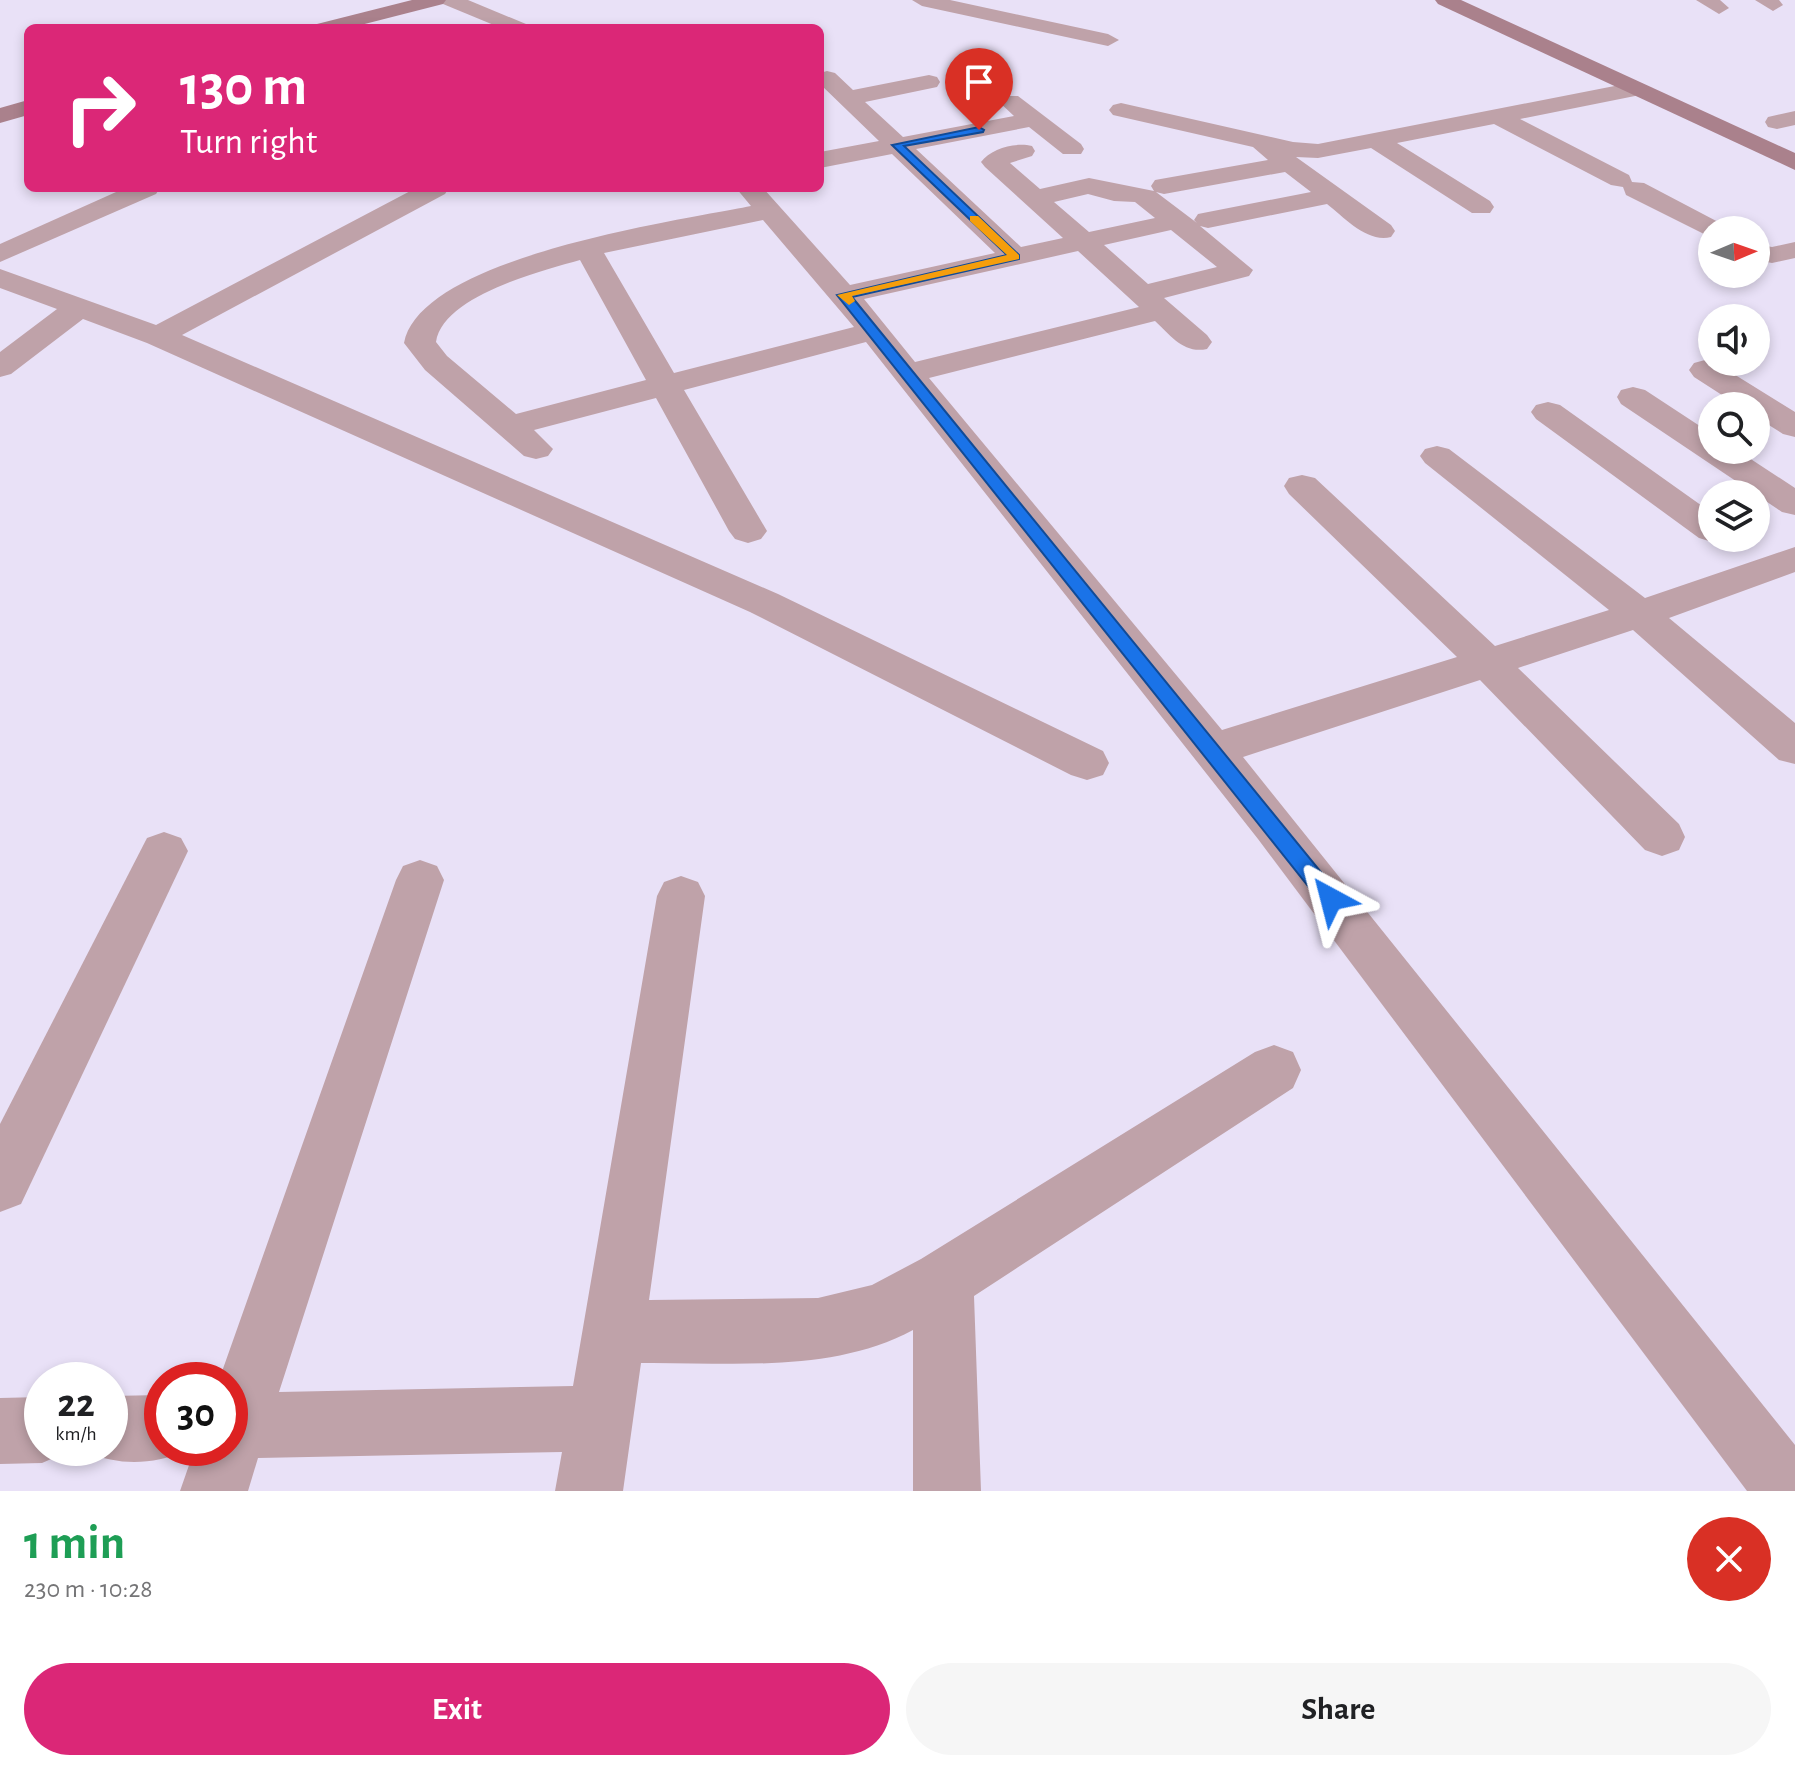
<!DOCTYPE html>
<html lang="en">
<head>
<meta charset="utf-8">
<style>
  :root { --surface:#fff; --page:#f6f6f6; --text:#202124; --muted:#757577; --accent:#db2777 }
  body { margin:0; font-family:"Alegreya Sans",sans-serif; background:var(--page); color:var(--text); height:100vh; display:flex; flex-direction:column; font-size:30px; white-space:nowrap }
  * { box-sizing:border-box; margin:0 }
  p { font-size:26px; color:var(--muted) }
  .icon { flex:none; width:44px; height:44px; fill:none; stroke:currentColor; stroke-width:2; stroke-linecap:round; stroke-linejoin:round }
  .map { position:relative; height:1491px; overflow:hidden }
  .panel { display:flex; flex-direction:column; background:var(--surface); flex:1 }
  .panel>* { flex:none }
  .hud { position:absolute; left:24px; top:24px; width:800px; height:168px; border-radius:12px; box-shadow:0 4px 12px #0003; background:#db2777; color:#fff; overflow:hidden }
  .needle { width:52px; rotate:88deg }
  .tools { position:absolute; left:1698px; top:216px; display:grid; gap:16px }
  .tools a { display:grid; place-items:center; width:72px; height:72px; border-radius:50%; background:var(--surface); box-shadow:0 4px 12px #0003; font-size:40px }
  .speed { position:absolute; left:24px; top:1362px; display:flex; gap:16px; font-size:40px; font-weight:700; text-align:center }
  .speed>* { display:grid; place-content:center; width:104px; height:104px; border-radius:50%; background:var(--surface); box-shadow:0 4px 12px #0003; line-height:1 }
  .speed small { font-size:20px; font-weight:400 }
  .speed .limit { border:12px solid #d22; background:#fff; color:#111 }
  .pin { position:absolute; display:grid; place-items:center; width:68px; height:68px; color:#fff; margin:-82px -34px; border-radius:50% 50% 50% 0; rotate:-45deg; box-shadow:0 0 8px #0007 }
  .pin .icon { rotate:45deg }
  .me { position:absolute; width:88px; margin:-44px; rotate:322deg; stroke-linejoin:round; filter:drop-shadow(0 0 6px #0008) }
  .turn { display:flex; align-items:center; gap:28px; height:168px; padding:0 24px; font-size:36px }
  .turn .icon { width:104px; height:104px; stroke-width:2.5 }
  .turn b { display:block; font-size:56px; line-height:68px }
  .round { display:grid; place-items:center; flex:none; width:84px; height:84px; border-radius:42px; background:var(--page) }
  .summary { display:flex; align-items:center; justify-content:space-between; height:136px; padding:0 24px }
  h1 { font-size:48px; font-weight:700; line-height:60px; color:#1e9e55 }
  .cta { display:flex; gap:16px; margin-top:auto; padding:16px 24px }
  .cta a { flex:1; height:92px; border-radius:48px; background:var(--accent); color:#fff; font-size:32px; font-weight:700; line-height:92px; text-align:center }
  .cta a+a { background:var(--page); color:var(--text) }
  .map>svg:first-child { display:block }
</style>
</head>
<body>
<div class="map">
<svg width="1795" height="1491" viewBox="0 0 1795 1491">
  <rect width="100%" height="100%" fill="#e9e1f7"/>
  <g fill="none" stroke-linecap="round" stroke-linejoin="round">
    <g fill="#bfa2a9" fill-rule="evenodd">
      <polygon points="440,0 468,0 526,24 530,28 501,28 443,4"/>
      <polygon points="912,0 950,0 1108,34 1119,40 1108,46 922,6"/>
      <polygon points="1696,0 1720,0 1729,8 1719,14"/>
      <polygon points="1755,0 1779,0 1783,5 1773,11"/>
      <path d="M827,71l8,2 18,17 76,-15 8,2 3,5 -3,5 -72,15 38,35 111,-21 -16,-15 4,-5h16l63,48 3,5 -3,5h-18l-34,-27 -113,22 105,98 42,-9 -78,-71 -4,-5c10,-14 35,-20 51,-16l3,5 -3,5 -22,7 30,26 49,-11 65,13 -3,-5 4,-6 113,-20 -15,-13 -140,-32 -4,-5 4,-5 8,-2 172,39 25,2 317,-62 8,2 4,5 -4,5 -8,2 -115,23 109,56 3,7 12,1 78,41 4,6h-14v8l-86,-43 -3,-8 -12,-2 -117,-61 -97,19 93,58 4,6 -4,6h-18l-101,-65 -53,10 -22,-1 95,68 4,6 -4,6c-24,6 -46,-19 -64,-33l-119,24 -8,-2 53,44 -4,6 -85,22 43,37 5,7 -5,7c-23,5 -36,-13 -52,-28l-226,57 293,352 235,-73 -168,-163 -5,-8 5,-8 13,-3 13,3 180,168 114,-36 -184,-147 -5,-7 5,-7 12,-3 12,3 196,149 150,-51v25l-126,46 126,105v41l-16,-4 -146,-130 -115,38 161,156 6,13 -6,13 -17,6 -17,-6 -165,-170 -237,77 552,688v46h-48l-489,-652 -392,-497 -182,48 83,141 -6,8 -13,4 -13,-4 -6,-8 -73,-133 -122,32 19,19 -5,7 -12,3 -12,-3 -99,-86 -21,-27c16,-86 272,-122 347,-137l-15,-18h27l87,97 145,-32 -103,-99 -72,14v-16l59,-11 -59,-57v-11zM1285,172l26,20 -113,22 -4,6 3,3 -41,-31 8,2zM1088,194l26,7 21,1 20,16 -66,14 -35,-30zM763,220l91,107 -180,46 -70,-120zM1171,230l46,37 -69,17 -44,-39zM1078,251l61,56 -224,55 -51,-63zM580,260l66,120 -130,34 -69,-58 -11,-14c7,-46 105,-71 144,-82z"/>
      <polygon points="1795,111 1795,125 1777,129 1768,127 1765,122 1768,117"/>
      <polygon points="125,188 160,188 156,194 0,262 0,244"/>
      <polygon points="416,188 449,188 445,194 182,335 778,594 1103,751 1109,763 1103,775 1087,780 1071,775 750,612 147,343 83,319 11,374 0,377 0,352 57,309 0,288 0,269 156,325"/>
      <polygon points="1795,242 1795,258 1772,263 1756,260 1756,244 1772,247"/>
      <polygon points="1705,360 1716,363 1795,412 1795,437 1783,434 1756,417 1756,406 1739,406 1694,377 1689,370 1694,363"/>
      <polygon points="1633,387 1645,390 1712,434 1712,450 1737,450 1795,488 1795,515 1782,512 1621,404 1617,397 1621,390"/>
      <polygon points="1548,402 1560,405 1712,513 1712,538 1725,538 1712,542 1699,538 1536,419 1531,412 1536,405"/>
      <polygon points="164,832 181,838 188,851 21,1204 0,1212 0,1124 147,838"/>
      <path d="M420,860l17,6 7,14 -165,512 294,-6 84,-490 7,-14 17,-6 17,6 7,14 -56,404 169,-2 54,-13 49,-26 334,-207 19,-7 19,7 8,18 -8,18 -319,208 7,195h-68v-161c-82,44 -183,32 -272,33l-18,128h-68l7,-39 -304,6 -10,33h-68l15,-43h35v-68h-11l177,-500 7,-14z"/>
      <path d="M162,1395v53h25l-2,3c-32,14 -66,15 -98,1l-2,-4h25v-52z"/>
      <polygon points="42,1397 42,1448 67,1448 65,1453 42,1463 0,1464 0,1398"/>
    </g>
    <g fill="#aa818c" fill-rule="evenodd">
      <polygon points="412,0 446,0 443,4 349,28 313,28 317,24"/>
      <polygon points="1435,0 1461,0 1795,153 1795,170 1438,4"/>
      <polygon points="28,100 28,115 0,123 0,108"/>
    </g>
  </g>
  <polygon fill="#1a73e8" stroke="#114b97" stroke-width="2" points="979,127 984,130 983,132 904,146 1019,255 1019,259 852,297 1338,893 1341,899 1338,905 1331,908 1323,905 837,295 1007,255 892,145"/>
  <polygon fill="#f59e0b" points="970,216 978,216 1019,255 1019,259 852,296 855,301 849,305 837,295 1007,255 970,221"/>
</svg>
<div class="tools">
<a><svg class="needle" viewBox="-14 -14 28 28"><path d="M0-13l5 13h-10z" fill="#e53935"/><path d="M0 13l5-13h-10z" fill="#757577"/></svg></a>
<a><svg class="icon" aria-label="sound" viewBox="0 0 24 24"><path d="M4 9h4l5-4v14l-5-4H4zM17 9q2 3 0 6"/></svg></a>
<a><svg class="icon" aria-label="search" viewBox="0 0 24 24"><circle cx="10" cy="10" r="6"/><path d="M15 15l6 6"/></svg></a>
<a><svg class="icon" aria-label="layers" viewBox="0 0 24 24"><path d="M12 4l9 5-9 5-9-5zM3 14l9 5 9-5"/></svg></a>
</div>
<div class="speed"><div>22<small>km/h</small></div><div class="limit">30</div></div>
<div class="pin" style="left:979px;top:130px;background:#d93025"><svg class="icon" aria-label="arrive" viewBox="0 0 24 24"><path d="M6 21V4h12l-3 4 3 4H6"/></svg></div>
<svg class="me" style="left:1331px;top:899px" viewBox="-20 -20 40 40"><path d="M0-17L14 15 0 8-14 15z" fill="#1a73e8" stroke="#fff" stroke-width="4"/></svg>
<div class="hud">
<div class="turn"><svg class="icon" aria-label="right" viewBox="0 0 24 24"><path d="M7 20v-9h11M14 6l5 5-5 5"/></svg><div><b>130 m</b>Turn right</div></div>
</div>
</div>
<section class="panel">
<div class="summary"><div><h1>1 min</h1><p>230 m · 10:28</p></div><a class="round" style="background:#d93025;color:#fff"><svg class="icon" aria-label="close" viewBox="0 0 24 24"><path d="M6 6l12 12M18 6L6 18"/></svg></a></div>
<div class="cta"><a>Exit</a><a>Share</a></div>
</section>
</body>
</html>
